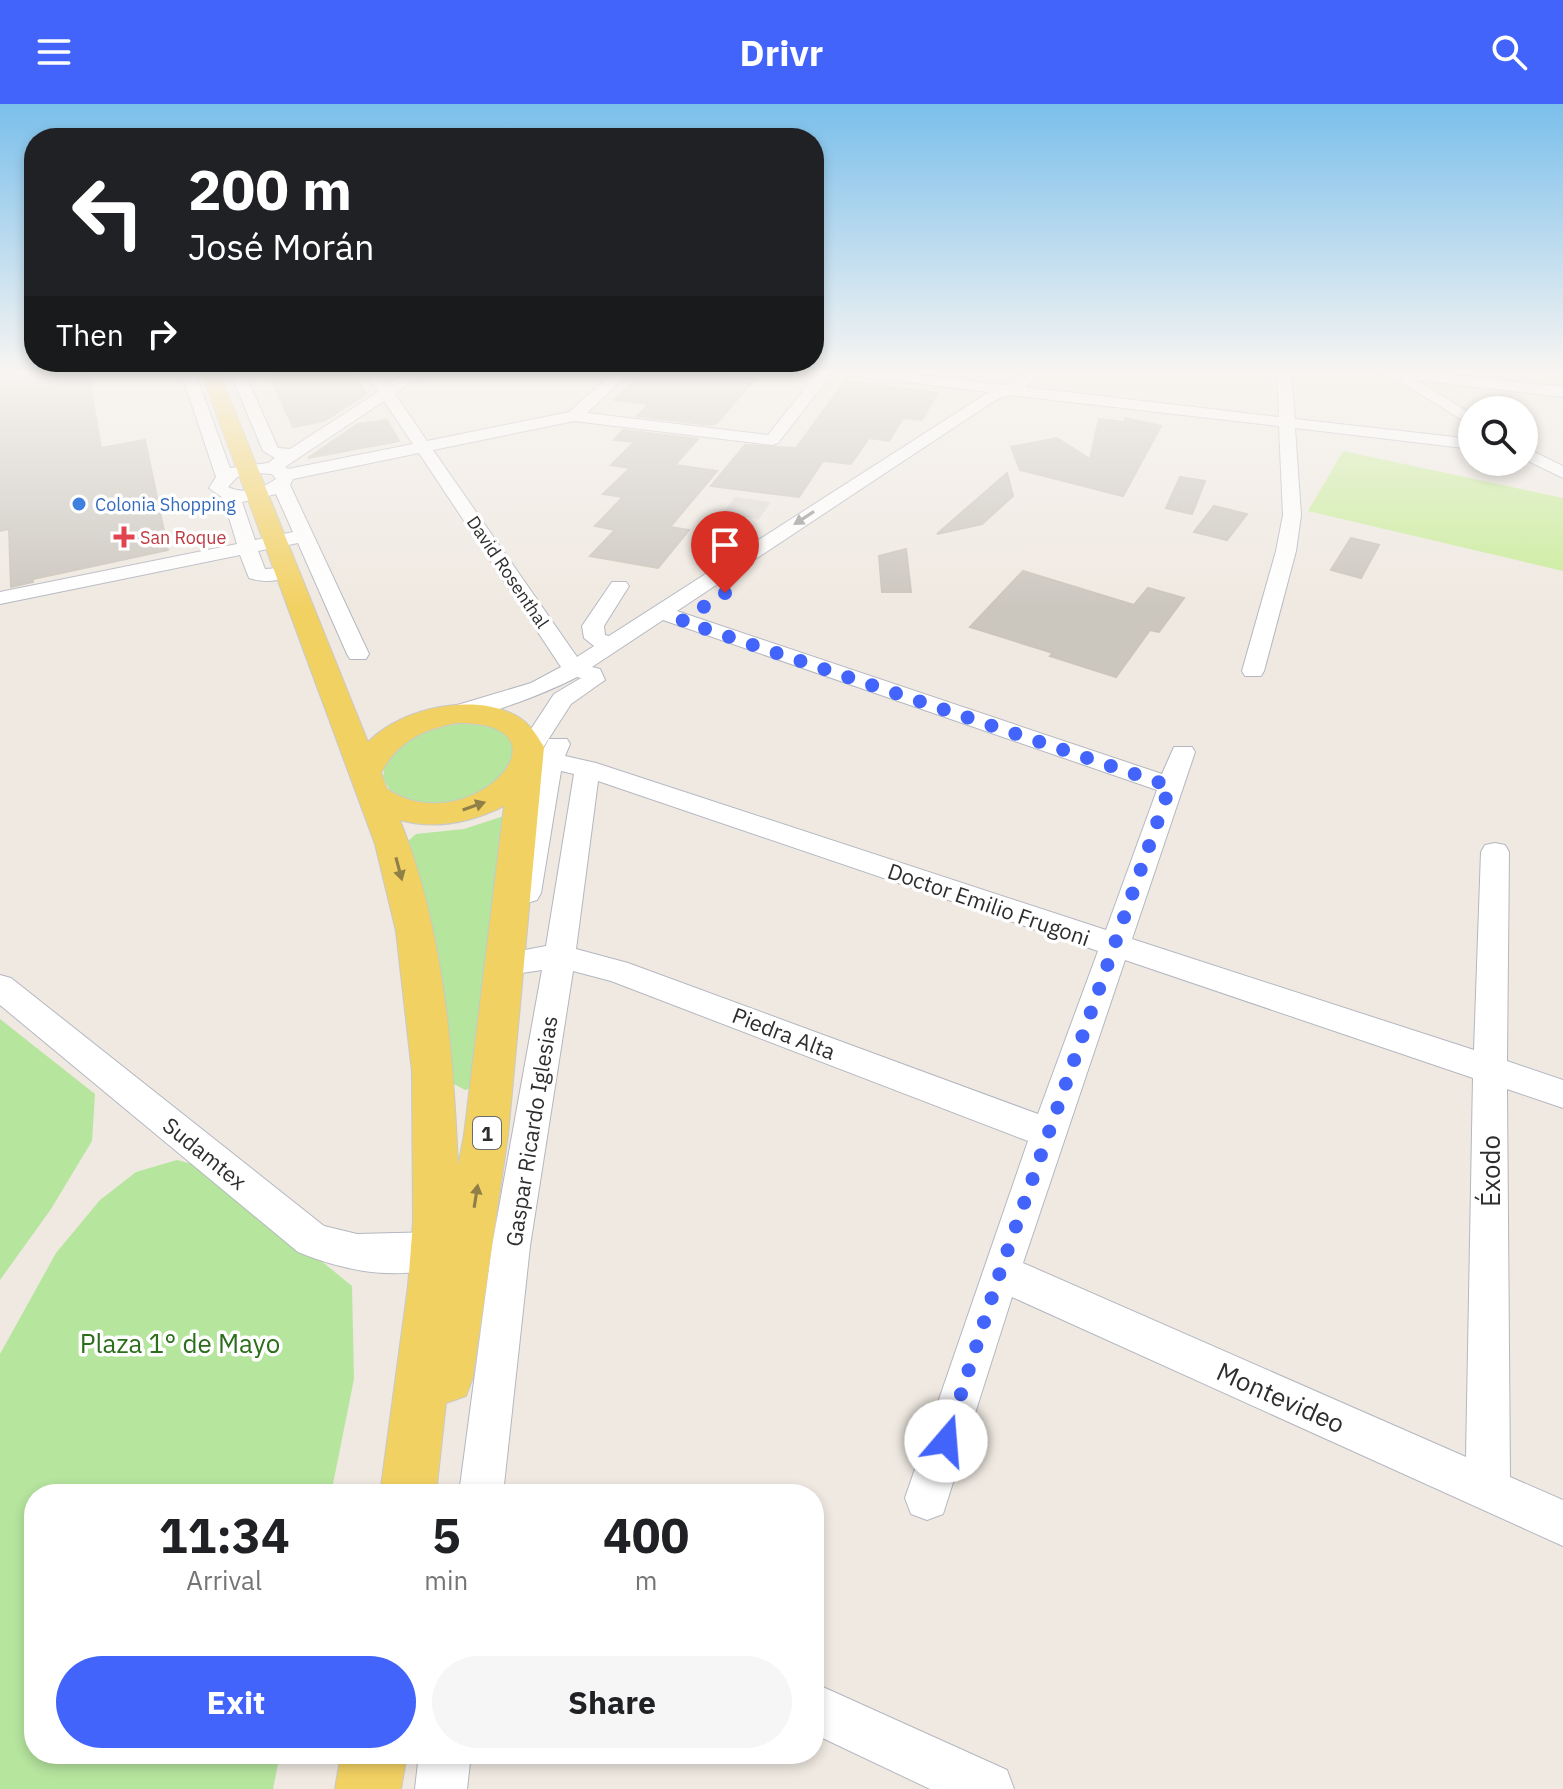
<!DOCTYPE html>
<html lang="en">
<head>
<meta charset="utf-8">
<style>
  :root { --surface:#fff; --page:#f6f6f6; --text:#202124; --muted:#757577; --accent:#4264fb }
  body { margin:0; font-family:"IBM Plex Sans",sans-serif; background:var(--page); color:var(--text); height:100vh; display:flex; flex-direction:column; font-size:30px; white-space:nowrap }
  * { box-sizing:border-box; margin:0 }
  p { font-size:26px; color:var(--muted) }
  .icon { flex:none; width:44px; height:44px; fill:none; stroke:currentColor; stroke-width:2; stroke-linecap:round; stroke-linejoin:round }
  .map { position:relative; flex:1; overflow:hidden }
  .details { position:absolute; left:24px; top:1380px; width:800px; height:280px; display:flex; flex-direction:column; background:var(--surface); border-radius:32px; box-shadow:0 4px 12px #0003 }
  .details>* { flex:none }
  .hud { position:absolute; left:24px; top:24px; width:800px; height:244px; border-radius:32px; box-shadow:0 4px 12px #0003; background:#202124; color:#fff; overflow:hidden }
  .controls { position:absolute; left:1458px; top:292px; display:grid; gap:16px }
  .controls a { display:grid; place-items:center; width:80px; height:80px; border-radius:50%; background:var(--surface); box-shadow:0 4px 12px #0003; font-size:40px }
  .pin { position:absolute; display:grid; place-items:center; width:68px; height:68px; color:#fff; margin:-82px -34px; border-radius:50% 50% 50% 0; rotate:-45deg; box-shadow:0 0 8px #0007 }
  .pin .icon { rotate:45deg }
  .me { position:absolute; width:88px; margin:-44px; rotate:18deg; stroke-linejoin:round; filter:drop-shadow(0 0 6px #0008) }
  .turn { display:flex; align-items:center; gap:28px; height:168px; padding:0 32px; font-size:36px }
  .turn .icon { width:104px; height:104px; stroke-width:2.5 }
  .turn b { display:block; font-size:56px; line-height:68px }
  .then { display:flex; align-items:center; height:76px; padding:0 32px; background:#0003; gap:16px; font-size:30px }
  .eta { display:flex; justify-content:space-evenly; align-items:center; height:136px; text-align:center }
  .eta b { font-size:48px; font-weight:700; line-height:56px }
  .action { display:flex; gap:16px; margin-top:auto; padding:16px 32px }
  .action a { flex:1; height:92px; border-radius:48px; background:var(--accent); color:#fff; font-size:32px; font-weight:700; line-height:92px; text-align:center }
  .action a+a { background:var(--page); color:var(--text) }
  header { display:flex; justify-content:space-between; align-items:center; height:104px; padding:0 32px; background:var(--accent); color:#fff; font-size:36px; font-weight:700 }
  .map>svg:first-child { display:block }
</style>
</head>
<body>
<header><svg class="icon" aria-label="menu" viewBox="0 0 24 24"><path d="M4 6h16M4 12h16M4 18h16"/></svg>Drivr<svg class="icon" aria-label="search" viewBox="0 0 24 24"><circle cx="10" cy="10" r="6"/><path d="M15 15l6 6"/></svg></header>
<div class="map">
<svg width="1563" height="1685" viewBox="0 0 1563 1685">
  <rect width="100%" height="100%" fill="#efe9e1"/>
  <g fill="#b6e59e">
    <path d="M458,620c16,0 47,1 54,18 3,7 1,19 2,27l-41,31 -46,6 -36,-13 -8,-16c3,-36 46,-49 75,-53z"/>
    <polygon points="504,712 473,984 465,986 454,980 434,847 407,738 416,730 464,725"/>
    <polygon points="0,915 95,990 92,1037 51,1105 0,1176"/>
    <polygon points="177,1056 207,1064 352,1182 354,1275 331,1390 34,1390 34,1650 280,1650 273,1685 0,1685 0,1250 56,1149 100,1096 136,1068"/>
  </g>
  <polygon fill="#c9ec9a" points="1343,347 1563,394 1563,467 1308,407"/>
  <polygon fill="#dfdcd8" points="735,393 771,398 759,415 722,410"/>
  <g fill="#cbc7bf" stroke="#cbc5ba" stroke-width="2">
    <polygon points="0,268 88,268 101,344 145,336 168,446 33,475 33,478 11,483 9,425 0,427"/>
    <polygon points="268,268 352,268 366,290 324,317 293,323"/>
    <polygon points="644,268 697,268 755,275 717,319 710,321 637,312 649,300 614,296"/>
    <polygon points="845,277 937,289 922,316 903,314 889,337 869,334 851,360 823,357 799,393 711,382 745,341 796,344"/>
    <polygon points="1125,314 1161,322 1123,392 1020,366 1011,343 1057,334 1090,355 1099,315 1124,318"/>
    <polygon points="387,316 399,337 308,354 358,320"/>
    <polygon points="623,326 698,335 675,361 717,367 670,423 689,426 658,464 590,452 615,426 595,422 623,393 603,390 630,364 611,361 634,338 614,336"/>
    <polygon points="1007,369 1013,392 982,420 937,430"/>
    <polygon points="1180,373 1205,377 1192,410 1166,404"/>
    <polygon points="1214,402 1247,410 1227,436 1194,428"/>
    <polygon points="1351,434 1379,441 1361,474 1331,466"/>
    <polygon points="906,445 911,488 882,488 879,452"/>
    <polygon points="1023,467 1134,501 1148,484 1184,494 1159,528 1150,526 1116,573 1050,552 1053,549 970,523"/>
  </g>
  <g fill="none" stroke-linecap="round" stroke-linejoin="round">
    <defs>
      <g id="minor">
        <path d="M181,268h14l35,96 38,-5 7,-5 -12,-7 -33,-79h14l34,76 12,1 88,-57 -13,-20h14l9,13 20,-13h17l-30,22 32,47 142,-29 45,-40h16l-43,41 181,22 50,-63h15l-55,71 -6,2 -198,-24 -141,29 144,207 17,-11 -10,-8 -2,-12 30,-44h14l3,4 -25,40 1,9 4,1 380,-244 -135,-16 -7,-4h44l114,13 22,-13h15l-17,15 254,30 -2,-45h14l4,47 177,20v10l-177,-21 6,87 -5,36 -32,120 -3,5h-16l-3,-5 34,-120 7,-36 -4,-89 -270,-31 -15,6 -317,210 485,163 12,-27h18l3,5 -63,187 342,111 7,-198 4,-7 10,-2 10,2 4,7 -2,209 56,19v28l-56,-19 3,388 53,23v46l-551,-249 -69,217 -16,6 -16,-6 -6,-16 123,-357 -417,-160 -38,-10 -43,275 -27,248h-44l33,-248 50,-276 -27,4 -11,-4 -4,-8 4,-8 42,-8 28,-172 -13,-3 -20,122 -4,7 -10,3 -10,-3 -4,-7 24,-132 12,-22h18l3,5 -5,12 31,7 510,167 51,-140 -494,-170 -71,47 8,2 5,11 -34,24 -34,53h-18l-3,-5 38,-58 27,-16 -4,-1c-26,14 -118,51 -143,45l-4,-5 4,-5 97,-29 30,-16 -142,-214 -126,26 -3,6 79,169 -3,5h-16l-3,-5 -49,-111 -40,8 7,18 29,-2 3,4c-11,11 -33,12 -48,7l-9,-23 -240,49v-12l237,-48 -14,-46 -14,-10 7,-11zM384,297l29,43 -125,25 -3,-2zM259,369l13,1 4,5c-15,10 -32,16 -48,8l9,-10zM276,390l17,38 -38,8 -13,-38zM598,677l500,170 -60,163 -410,-151 -52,-14zM1125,856l348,118 -7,379 -443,-194z"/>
        <polygon points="1378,268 1424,268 1563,283 1563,293 1415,276 1472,310 1472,322 1393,273"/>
        <polygon points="1524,343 1563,362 1563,374 1524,355"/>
        <path d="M0,871l11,3 313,248 33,8 79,-2 13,5 6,13 -6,13c-49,20 -104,8 -151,-11l-298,-247z"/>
        <polygon points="814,1579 1007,1666 1014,1685 930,1685 814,1630"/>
        <polygon points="419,1650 471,1650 467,1685 415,1685"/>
      </g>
      <g id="major">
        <path d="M201,268h18l149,370c34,-35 110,-51 152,-24 11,7 17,18 24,29l-36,388 -35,242 -7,19 -20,7 -10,91h-56l28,-208 5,-64 -1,-150 -16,-141 -21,-87zM457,619c124,-1 14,121 -70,66l-6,-16c16,-31 42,-44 76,-50zM504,702l-40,329 -6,31c-5,-116 -14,-236 -58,-346 35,10 72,2 104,-14z"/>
        <polygon points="341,1650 407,1650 401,1685 335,1685"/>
      </g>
    </defs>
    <use href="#minor" stroke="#b4b7c1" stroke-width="2"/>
    <use href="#major" stroke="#c9c9c9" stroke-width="2"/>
    <use href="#minor" fill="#fff" fill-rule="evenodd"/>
    <use href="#major" fill="#f2d163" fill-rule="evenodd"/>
  </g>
  <defs><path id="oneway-solid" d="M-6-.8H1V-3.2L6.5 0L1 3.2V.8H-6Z" transform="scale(2)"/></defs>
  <use fill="#969696" href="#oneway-solid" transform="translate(804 414) rotate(147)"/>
  <g fill="#908048">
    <use href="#oneway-solid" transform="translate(474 702) rotate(-19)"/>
    <use href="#oneway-solid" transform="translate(399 765) rotate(75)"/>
    <use href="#oneway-solid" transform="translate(476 1092) rotate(-81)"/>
  </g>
  <linearGradient id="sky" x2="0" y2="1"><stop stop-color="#7abfeb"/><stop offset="0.53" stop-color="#f8f5f2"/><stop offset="1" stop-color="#f8f5f2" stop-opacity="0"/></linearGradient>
  <rect width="1563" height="504" fill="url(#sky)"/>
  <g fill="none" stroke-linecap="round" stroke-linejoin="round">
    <polyline stroke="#4264fb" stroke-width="14" stroke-dasharray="0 25.2" points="725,489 682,517 1170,682 1000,1168 946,1337"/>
  </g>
  <circle fill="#3f7fe0" stroke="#fff" stroke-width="3" cx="79" cy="400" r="8"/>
  <path fill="#e0444e" stroke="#fff" stroke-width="3" d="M120 421h8v8h8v8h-8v8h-8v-8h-8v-8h8z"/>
  <g text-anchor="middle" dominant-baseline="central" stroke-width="7" stroke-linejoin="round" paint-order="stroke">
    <g font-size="18" fill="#366cbe" stroke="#fff" text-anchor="start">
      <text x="95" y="400">Colonia Shopping</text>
    </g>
    <g font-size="18" fill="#be3a42" stroke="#fff" text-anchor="start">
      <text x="140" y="433">San Roque</text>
    </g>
    <g font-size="18" fill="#2e2e2e" stroke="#fff">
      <text transform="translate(508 468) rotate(56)">David Rosenthal</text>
    </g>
    <rect fill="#fff" stroke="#6d6d6d" stroke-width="2" x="473" y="1013" width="28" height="32" rx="6"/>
    <g font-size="20" font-weight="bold" fill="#2e2e2e">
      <text x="487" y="1029">1</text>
    </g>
    <g font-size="22" fill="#2e2e2e" stroke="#fff">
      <text transform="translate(989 800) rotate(19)">Doctor Emilio Frugoni</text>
      <text transform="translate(784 929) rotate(21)">Piedra Alta</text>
      <text transform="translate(531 1027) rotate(-81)">Gaspar Ricardo Iglesias</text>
      <text transform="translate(205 1049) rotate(39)">Sudamtex</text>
    </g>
    <g font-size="26" fill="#2e2e2e" stroke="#fff">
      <text transform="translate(1490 1067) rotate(-90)">Éxodo</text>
      <text transform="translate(1281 1293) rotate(24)">Montevideo</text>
    </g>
    <g font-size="26" fill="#2c6e1b" stroke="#fff">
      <text x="180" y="1239">Plaza 1° de Mayo</text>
    </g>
  </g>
</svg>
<div class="controls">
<a><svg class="icon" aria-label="search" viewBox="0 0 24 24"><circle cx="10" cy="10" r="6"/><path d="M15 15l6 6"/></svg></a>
</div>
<div class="pin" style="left:725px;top:489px;background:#d93025"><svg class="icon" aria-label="arrive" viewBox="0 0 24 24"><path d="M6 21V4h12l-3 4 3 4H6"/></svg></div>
<svg class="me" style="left:946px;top:1337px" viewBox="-20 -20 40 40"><circle r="19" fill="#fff"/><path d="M0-13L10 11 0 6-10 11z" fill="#4264fb"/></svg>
<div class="hud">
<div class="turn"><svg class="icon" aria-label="left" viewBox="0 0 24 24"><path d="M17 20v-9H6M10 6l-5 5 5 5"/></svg><div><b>200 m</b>José Morán</div></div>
<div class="then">Then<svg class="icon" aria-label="right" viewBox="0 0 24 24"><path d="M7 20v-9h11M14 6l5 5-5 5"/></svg></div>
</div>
<section class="details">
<div class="eta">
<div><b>11:34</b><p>Arrival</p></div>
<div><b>5</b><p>min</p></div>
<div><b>400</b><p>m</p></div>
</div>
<div class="action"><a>Exit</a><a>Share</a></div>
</section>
</div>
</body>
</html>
